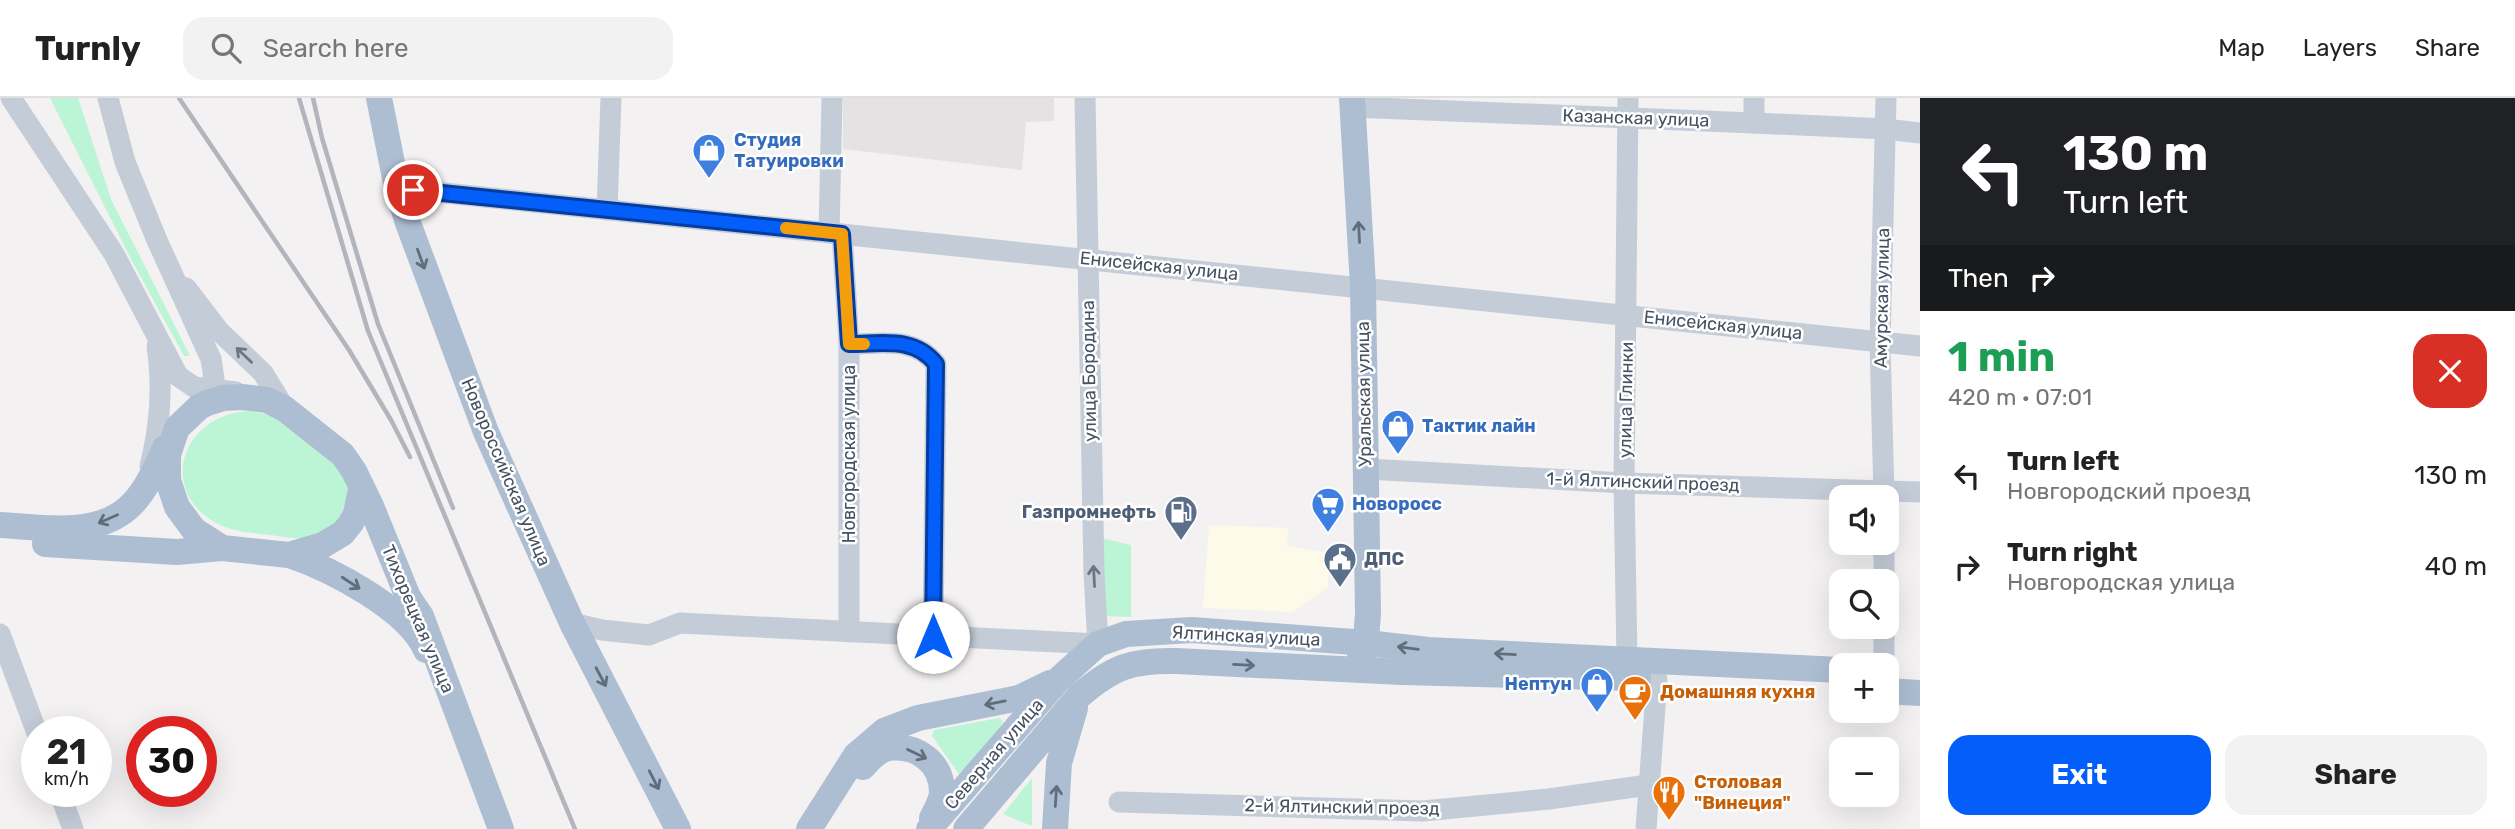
<!DOCTYPE html>
<html lang="en">
<head>
<meta charset="utf-8">
<style>
  :root { --surface:#fff; --page:#f2f2f2; --text:#222; --muted:#767676; --line:#e0e0e0; --accent:#045efa }
  body { margin:0; font-family:Rubik,sans-serif; background:var(--page); color:var(--text); height:100vh; display:flex; flex-direction:column; font-size:26px; white-space:nowrap }
  * { box-sizing:border-box; margin:0 }
  p { font-size:23px; color:var(--muted) }
  .icon { flex:none; width:38px; height:38px; fill:none; stroke:currentColor; stroke-width:2; stroke-linecap:round; stroke-linejoin:round }
  .map { position:relative; flex:1; overflow:hidden }
  .panel { display:flex; flex-direction:column; background:var(--surface); width:595px }
  .panel>* { flex:none }
  .guide { background:#202124; color:#fff; overflow:hidden }
  .tools { position:absolute; left:1829px; top:387px; display:grid; gap:14px }
  .tools a { display:grid; place-items:center; width:70px; height:70px; border-radius:14px; background:var(--surface); box-shadow:0 7px 28px #0002; font-size:35px }
  .speed { position:absolute; left:21px; top:618px; display:flex; gap:14px; font-size:35px; font-weight:700; text-align:center }
  .speed>* { display:grid; place-content:center; width:91px; height:91px; border-radius:50%; background:var(--surface); box-shadow:0 7px 28px #0002; line-height:1 }
  .speed small { font-size:18px; font-weight:400 }
  .speed .limit { border:10px solid #d22; background:#fff; color:#111 }
  .pin { position:absolute; display:grid; place-items:center; width:60px; height:60px; color:#fff; margin:-30px; border:4px solid #fff; border-radius:50%; box-shadow:0 2px 7px #0007 }
  .me { position:absolute; width:77px; margin:-38px; rotate:0deg; stroke-linejoin:round; filter:drop-shadow(0 0 5px #0008) }
  .turn { display:flex; align-items:center; gap:24px; height:147px; padding:0 28px; font-size:32px }
  .turn .icon { width:91px; height:91px; stroke-width:2.5 }
  .turn b { display:block; font-size:49px; line-height:60px }
  .then { display:flex; align-items:center; height:66px; padding:0 28px; background:#0003; gap:14px; font-size:26px }
  .round { display:grid; place-items:center; flex:none; width:74px; height:74px; border-radius:21px; background:var(--page) }
  .overview { display:flex; align-items:center; justify-content:space-between; height:119px; padding:0 28px }
  h1 { font-size:42px; font-weight:700; line-height:52px; color:#1e9e55 }
  .primary-button { display:flex; gap:14px; margin-top:auto; padding:14px 28px }
  .primary-button a { flex:1; height:80px; border-radius:21px; background:var(--accent); color:#fff; font-size:28px; font-weight:700; line-height:80px; text-align:center }
  .primary-button a+a { background:var(--page); color:var(--text) }
  ul { padding:0; list-style:none }
  li { display:flex; align-items:center; gap:21px; height:91px; padding:0 28px }
  li div { flex:1 }
  li b { display:block; font-size:26px }
  li em { font-style:normal }
  header { display:flex; align-items:center; gap:42px; box-sizing:border-box; height:98px; padding:0 35px; background:var(--surface); border-bottom:2px solid var(--line) }
  header strong { font-size:33px }
  nav { display:flex; gap:38px; margin-inline-start:auto; font-size:24px }
  .search { width:490px; height:63px; background:var(--page); display:flex; align-items:center; gap:18px; box-sizing:border-box; padding:0 24px; border-radius:21px; color:var(--muted); font-size:26px }
  main { display:flex; flex:1; min-height:0 }
  .map>svg:first-child { display:block }
</style>
</head>
<body>
<header>
<strong>Turnly</strong>
<div class="search"><svg class="icon" aria-label="search" viewBox="0 0 24 24"><circle cx="10" cy="10" r="6"/><path d="M15 15l6 6"/></svg>Search here</div>
<nav><a>Map</a><a>Layers</a><a>Share</a></nav>
</header>
<main>
<div class="map">
<svg width="1920" height="731" viewBox="0 0 1920 731">
  <rect width="100%" height="100%" fill="#f3f1f1"/>
  <polygon fill="#fefaea" points="1209,427 1288,430 1287,448 1329,455 1328,489 1292,514 1203,510"/>
  <polygon fill="#e5e2e3" points="843,0 1054,0 1054,23 1026,24 1022,72 843,51"/>
  <g fill="#bbf5d6">
    <polygon points="50,0 78,0 111,101 190,258 184,258 131,161"/>
    <path d="M249,313c7,2 15,2 21,5 26,12 60,43 79,63l-5,39c-7,5 -13,12 -21,16 -14,8 -37,3 -53,1 -17,-2 -36,-3 -52,-11 -61,-32 -38,-109 31,-113z"/>
    <polygon points="1101,440 1131,447 1131,519 1102,518"/>
    <polygon points="999,620 1003,623 1000,629 966,671 959,676 932,638 934,632"/>
    <polygon points="1032,680 1032,728 1003,716"/>
  </g>
  <g fill="none" stroke-linecap="round" stroke-linejoin="round">
    <g stroke="#c3ccd7" stroke-width="21">
      <polyline points="11,0 114,156 178,278 194,289 236,294"/>
      <polyline points="108,0 125,64 156,140 211,261 214,281 204,300"/>
      <polyline points="1754,0 1754,25"/>
      <polyline points="1352,9 1754,25 1886,31 1920,35"/>
      <polyline points="397,90 1920,248"/>
      <polyline points="607,112 611,0"/>
      <polyline points="829,135 832,0"/>
      <polyline points="842,136 849,246 849,534"/>
      <polyline points="186,190 219,233 263,275 285,311"/>
      <path d="M849,246c33,0 65,-8 87,20l-3,273"/>
      <path d="M150,368c10,-39 13,-80 7,-120"/>
      <polyline points="1366,371 1624,385 1920,394"/>
      <polyline points="1884,399 1880,244 1886,0"/>
      <polyline points="1884,483 1884,444"/>
      <polyline points="572,525 602,532 649,537 680,525 1098,546 1094,476 1085,0"/>
      <polyline points="0,536 37,635"/>
      <polyline points="1627,562 1624,385 1628,0"/>
      <polyline points="1884,567 1884,528"/>
      <polyline points="59,693 73,731"/>
      <polyline points="1119,704 1423,713 1549,701 1648,687"/>
      <polyline points="1646,731 1657,581"/>
    </g>
    <g stroke="#aebed2" stroke-width="26">
      <polyline points="379,0 397,90 408,125 486,334 572,525 678,731"/>
      <polyline points="1352,0 1363,188 1368,515 1365,554 1360,559"/>
      <polyline points="361,391 356,416 351,425 343,435 323,447 289,457 222,450 194,432 177,409 168,382 168,357 177,330 199,309 207,305 223,300 242,299 267,302 285,311 343,357 354,373 371,408 408,499 421,518 501,731"/>
      <path d="M0,427c40,2 94,13 128,-17 17,-15 28,-40 37,-60"/>
      <polyline points="45,446 177,454 222,450"/>
      <path d="M289,457c42,14 119,54 137,95"/>
      <polyline points="1886,593 1920,595"/>
      <path d="M863,669c7,-8 16,-18 26,-19 28,-4 53,15 53,44 0,8 -6,18 -10,26"/>
      <polyline points="809,731 856,657 884,633 918,620 1019,600 1050,585"/>
      <polyline points="929,731 1058,582 1098,546 1126,536 1192,532 1367,545 1428,552 1841,572"/>
      <path d="M966,731l113,-133c34,-29 52,-36 97,-35l226,11 236,6"/>
      <polyline points="1055,731 1059,665 1075,610"/>
    </g>
    <g stroke="#b2b5bc" stroke-width="4.5">
      <polyline points="179,0 349,252 391,322 410,359"/>
      <polyline points="299,0 368,233 575,731"/>
      <polyline points="313,0 322,40 378,226 453,410"/>
    </g>
  </g>
  <defs><path id="oneway-shaft" d="M-6 0H5M1.5-3L5.5 0L1.5 3" fill="none" stroke-width="1.6" stroke-linecap="round" stroke-linejoin="round" transform="scale(1.75)"/></defs>
  <g stroke="#606d7d">
    <use href="#oneway-shaft" transform="translate(1359 134) rotate(-93)"/>
    <use href="#oneway-shaft" transform="translate(421 161) rotate(70)"/>
    <use href="#oneway-shaft" transform="translate(108 421) rotate(156)"/>
    <use href="#oneway-shaft" transform="translate(351 485) rotate(33)"/>
    <use href="#oneway-shaft" transform="translate(1408 550) rotate(-173)"/>
    <use href="#oneway-shaft" transform="translate(1505 556) rotate(-177)"/>
    <use href="#oneway-shaft" transform="translate(1244 567) rotate(3)"/>
    <use href="#oneway-shaft" transform="translate(601 579) rotate(62)"/>
    <use href="#oneway-shaft" transform="translate(995 605) rotate(169)"/>
    <use href="#oneway-shaft" transform="translate(917 656) rotate(26)"/>
    <use href="#oneway-shaft" transform="translate(654 682) rotate(63)"/>
    <use href="#oneway-shaft" transform="translate(1056 698) rotate(-86)"/>
  </g>
  <g stroke="#6c7784">
    <use href="#oneway-shaft" transform="translate(244 257) rotate(-136)"/>
    <use href="#oneway-shaft" transform="translate(1094 478) rotate(-93)"/>
  </g>
  <g fill="none" stroke-linecap="round" stroke-linejoin="round">
    <defs>
      <path id="route" d="M413,92l429,44 7,110c33,0 65,-8 87,20l-3,273"/>
    </defs>
    <use href="#route" stroke="#033da2" stroke-width="18"/>
    <use href="#route" stroke="#045efa" stroke-width="12"/>
    <polyline stroke="#f59e0b" stroke-width="12" points="786,130 842,136 849,246 864,246"/>
  </g>
  <defs>
    <symbol id="shop-pin" viewBox="-11 -11 22 30"><path d="M0 17L-7.5 6A9.5 9.5 0 1 1 7.5 6Z" fill="#3f7fe0" stroke="#fff"/><path d="M-5-2.5h2.3a2.7 3.5 0 0 1 5.4 0H5L5.5 6h-11ZM-1.5-2.5h3a1.5 2.3 0 0 0-3 0Z" fill="#fff"/></symbol>
    <symbol id="supermarket-pin" viewBox="-11 -11 22 30"><path d="M0 17L-7.5 6A9.5 9.5 0 1 1 7.5 6Z" fill="#3f7fe0" stroke="#fff"/><path d="M-6-5.5h2.5l.6 2H6L4.5 2H-2.5L-4.4-4H-6ZM-1.5 3.2a1.3 1.3 0 1 0 .1 0ZM3 3.2a1.3 1.3 0 1 0 .1 0Z" fill="#fff"/></symbol>
    <symbol id="fuel-pin" viewBox="-11 -11 22 30"><path d="M0 17L-7.5 6A9.5 9.5 0 1 1 7.5 6Z" fill="#5c6f8a" stroke="#fff"/><path d="M-5.5-6h7V0h2V4h1.3V-2.5L3-4.5l.8-.8L6-3V5H2.5V1h-1V6h-7ZM-4.2-4.7v3.2H.2V-4.7Z" fill="#fff"/></symbol>
    <symbol id="civic-pin" viewBox="-11 -11 22 30"><path d="M0 17L-7.5 6A9.5 9.5 0 1 1 7.5 6Z" fill="#5c6f8a" stroke="#fff"/><path d="M-.6-6.5H3V-4.5H.6V-3L4-1V1h2V6H-6V1h2V-1L-.6-3ZM-1.2 2.5V6h2.4V2.5Z" fill="#fff"/></symbol>
    <symbol id="cafe-pin" viewBox="-11 -11 22 30"><path d="M0 17L-7.5 6A9.5 9.5 0 1 1 7.5 6Z" fill="#e8710a" stroke="#fff"/><path d="M-5.5-4.5H6V0H3Q3 3.5 0 3.5H-2.5Q-5.5 3.5-5.5 0ZM3-3.2v2h1.7v-2ZM-6 4.5H4V6H-6Z" fill="#fff"/></symbol>
    <symbol id="restaurant-pin" viewBox="-11 -11 22 30"><path d="M0 17L-7.5 6A9.5 9.5 0 1 1 7.5 6Z" fill="#e8710a" stroke="#fff"/><path d="M-5-6h1v4h1v-4h1v4h1v-4h1v5L-1.5 .5V6h-2V.5L-5-1ZM5-6V6H3V1.5H1.5Q1.5-4 5-6Z" fill="#fff"/></symbol>
  </defs>
  <g fill-rule="evenodd">
    <use href="#shop-pin" x="690" y="33" width="38" height="52"/>
    <use href="#shop-pin" x="1379" y="309" width="38" height="52"/>
    <use href="#supermarket-pin" x="1309" y="387" width="38" height="52"/>
    <use href="#fuel-pin" x="1162" y="395" width="38" height="52"/>
    <use href="#civic-pin" x="1321" y="442" width="38" height="52"/>
    <use href="#shop-pin" x="1578" y="567" width="38" height="52"/>
    <use href="#cafe-pin" x="1616" y="575" width="38" height="52"/>
    <use href="#restaurant-pin" x="1650" y="675" width="38" height="52"/>
  </g>
  <g text-anchor="middle" dominant-baseline="central" stroke-width="5" stroke-linejoin="round" paint-order="stroke">
    <g font-size="18" fill="#465261" stroke="#fff">
      <text transform="translate(1636 20) rotate(2)">Казанская улица</text>
      <text transform="translate(1159 168) rotate(6)">Енисейская улица</text>
      <text transform="translate(1882 200) rotate(-89)">Амурская улица</text>
      <text transform="translate(1723 227) rotate(6)">Енисейская улица</text>
      <text transform="translate(1089 273) rotate(-91)">улица Бородина</text>
      <text transform="translate(1364 296) rotate(-91)">Уральская улица</text>
      <text transform="translate(1626 302) rotate(-89)">улица Глинки</text>
      <text transform="translate(849 356) rotate(-90)">Новгородская улица</text>
      <text transform="translate(506 374) rotate(67)">Новороссийская улица</text>
      <text transform="translate(1643 384) rotate(2)">1-й Ялтинский проезд</text>
      <text transform="translate(418 521) rotate(67)">Тихорецкая улица</text>
      <text transform="translate(1246 538) rotate(3)">Ялтинская улица</text>
      <text transform="translate(994 656) rotate(-49)">Северная улица</text>
      <text transform="translate(1342 709) rotate(1)">2-й Ялтинский проезд</text>
    </g>
    <g font-size="18" font-weight="bold" fill="#366cbe" stroke="#fff" text-anchor="start">
      <text x="734" y="42">Студия<tspan x="734" dy="21">Татуировки</tspan></text>
      <text x="1422" y="328">Тактик лайн</text>
      <text x="1352" y="406">Новоросс</text>
      <text x="1572" y="586" text-anchor="end">Нептун</text>
    </g>
    <g font-size="18" font-weight="bold" fill="#4e5e75" stroke="#fff" text-anchor="end">
      <text x="1156" y="414">Газпромнефть</text>
      <text x="1364" y="461" text-anchor="start">ДПС</text>
    </g>
    <g font-size="18" font-weight="bold" fill="#c56008" stroke="#fff" text-anchor="start">
      <text x="1660" y="594">Домашняя кухня</text>
      <text x="1694" y="684">Столовая<tspan x="1694" dy="21">"Винеция"</tspan></text>
    </g>
  </g>
</svg>
<div class="tools">
<a><svg class="icon" aria-label="sound" viewBox="0 0 24 24"><path d="M4 9h4l5-4v14l-5-4H4zM17 9q2 3 0 6"/></svg></a>
<a><svg class="icon" aria-label="search" viewBox="0 0 24 24"><circle cx="10" cy="10" r="6"/><path d="M15 15l6 6"/></svg></a>
<a>+</a>
<a>−</a>
</div>
<div class="speed"><div>21<small>km/h</small></div><div class="limit">30</div></div>
<div class="pin" style="left:413px;top:92px;background:#d93025"><svg class="icon" aria-label="arrive" viewBox="0 0 24 24"><path d="M6 21V4h12l-3 4 3 4H6"/></svg></div>
<svg class="me" style="left:933px;top:539px" viewBox="-20 -20 40 40"><circle r="19" fill="#fff"/><path d="M0-13L10 11 0 6-10 11z" fill="#045efa"/></svg>
</div>
<section class="panel">
<div class="guide">
<div class="turn"><svg class="icon" aria-label="left" viewBox="0 0 24 24"><path d="M17 20v-9H6M10 6l-5 5 5 5"/></svg><div><b>130 m</b>Turn left</div></div>
<div class="then">Then<svg class="icon" aria-label="right" viewBox="0 0 24 24"><path d="M7 20v-9h11M14 6l5 5-5 5"/></svg></div>
</div>
<div class="overview"><div><h1>1 min</h1><p>420 m · 07:01</p></div><a class="round" style="background:#d93025;color:#fff"><svg class="icon" aria-label="close" viewBox="0 0 24 24"><path d="M6 6l12 12M18 6L6 18"/></svg></a></div>
<ul>
<li><svg class="icon" aria-label="left" viewBox="0 0 24 24"><path d="M17 20v-9H6M10 6l-5 5 5 5"/></svg><div><b>Turn left</b><p>Новгородский проезд</p></div><em>130 m</em></li>
<li><svg class="icon" aria-label="right" viewBox="0 0 24 24"><path d="M7 20v-9h11M14 6l5 5-5 5"/></svg><div><b>Turn right</b><p>Новгородская улица</p></div><em>40 m</em></li>
</ul>
<div class="primary-button"><a>Exit</a><a>Share</a></div>
</section>
</main>
</body>
</html>
